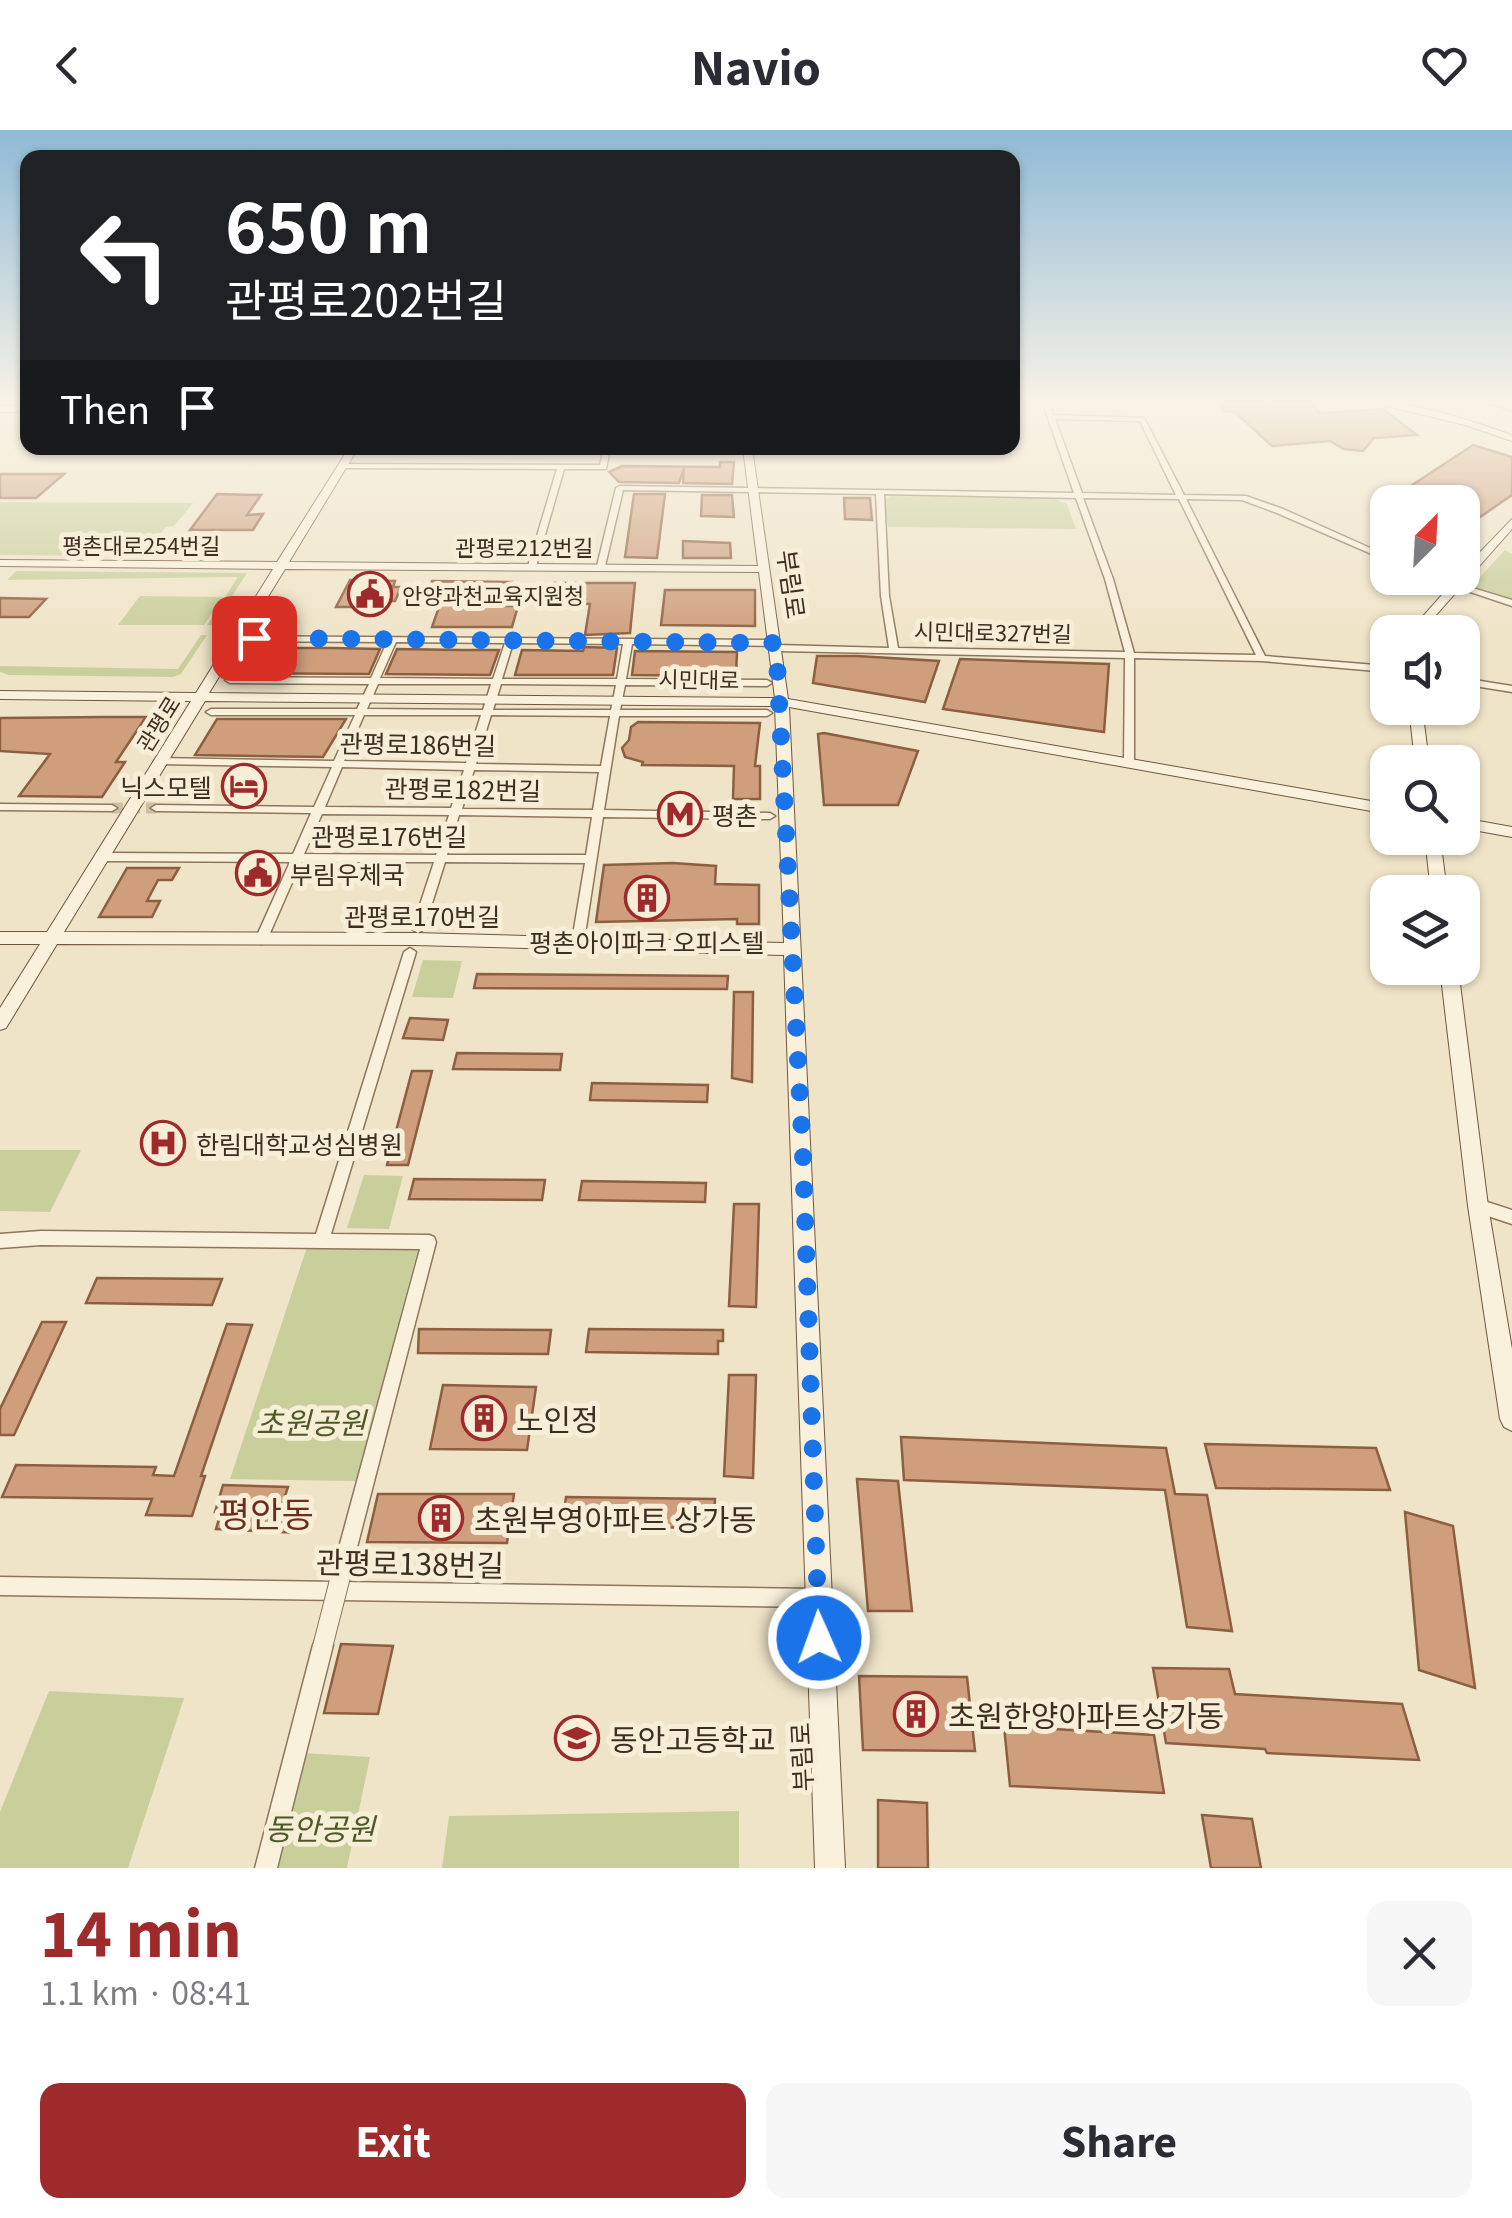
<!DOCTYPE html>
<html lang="en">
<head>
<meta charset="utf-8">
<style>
  :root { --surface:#fff; --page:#f7f7f7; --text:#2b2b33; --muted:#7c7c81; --accent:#9e2a2b }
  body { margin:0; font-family:Georgia,"Noto Sans KR",serif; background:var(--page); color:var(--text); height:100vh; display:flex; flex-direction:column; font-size:38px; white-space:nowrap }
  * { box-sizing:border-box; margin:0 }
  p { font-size:32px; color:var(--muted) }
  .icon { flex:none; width:55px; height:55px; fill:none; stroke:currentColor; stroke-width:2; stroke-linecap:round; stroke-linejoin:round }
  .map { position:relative; height:1738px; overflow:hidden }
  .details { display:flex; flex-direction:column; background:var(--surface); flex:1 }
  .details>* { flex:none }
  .hud { position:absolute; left:20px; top:20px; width:1000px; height:305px; border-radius:20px; box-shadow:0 2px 8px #0004; background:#202124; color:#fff; overflow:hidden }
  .needle { width:65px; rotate:24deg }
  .controls { position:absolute; left:1370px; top:355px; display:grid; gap:20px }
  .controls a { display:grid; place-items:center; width:110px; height:110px; border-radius:20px; background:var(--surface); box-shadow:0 2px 8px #0004; font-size:50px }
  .pin { position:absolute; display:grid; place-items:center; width:85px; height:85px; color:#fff; margin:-42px; border-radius:20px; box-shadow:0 5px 15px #0006 }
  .me { position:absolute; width:110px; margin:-55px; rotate:358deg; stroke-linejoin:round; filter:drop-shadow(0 0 8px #0008) }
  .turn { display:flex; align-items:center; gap:35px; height:210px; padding:0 40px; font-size:45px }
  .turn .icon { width:130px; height:130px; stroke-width:2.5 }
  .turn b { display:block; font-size:70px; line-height:85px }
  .then { display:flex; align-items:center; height:95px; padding:0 40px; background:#0003; gap:20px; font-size:38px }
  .round { display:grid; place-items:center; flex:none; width:105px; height:105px; border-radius:20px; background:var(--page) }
  .head { display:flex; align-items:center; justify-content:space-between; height:170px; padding:0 40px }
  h1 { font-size:60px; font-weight:800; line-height:75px; color:var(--accent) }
  .primary-button { display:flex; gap:20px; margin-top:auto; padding:20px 40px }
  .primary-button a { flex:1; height:115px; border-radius:20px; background:var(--accent); color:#fff; font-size:40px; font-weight:800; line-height:115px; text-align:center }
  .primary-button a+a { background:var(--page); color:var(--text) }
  header { display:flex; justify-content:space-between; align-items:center; height:130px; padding:0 40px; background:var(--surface); font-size:45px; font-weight:800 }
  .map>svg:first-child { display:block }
</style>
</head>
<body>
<header><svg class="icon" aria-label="back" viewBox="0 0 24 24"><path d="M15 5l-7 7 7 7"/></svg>Navio<svg class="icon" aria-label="heart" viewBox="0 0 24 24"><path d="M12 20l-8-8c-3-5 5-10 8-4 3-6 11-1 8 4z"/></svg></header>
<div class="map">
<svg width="1512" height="1738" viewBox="0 0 1512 1738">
  <rect width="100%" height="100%" fill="#f0e4c8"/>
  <g fill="#c9cf9b">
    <polygon points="890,366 1053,368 1067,374 1076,399 888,397 884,370"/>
    <polygon points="0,372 193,373 174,396 166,397 142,426 0,425"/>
    <polygon points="1505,420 1512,424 1512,472 1470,458"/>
    <polygon points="16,441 247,443 213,495 207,495 238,447 7,450"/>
    <polygon points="140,466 223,467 204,495 118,495"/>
    <polygon points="201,505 207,505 181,544 173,547 9,545 0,542 0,536 178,539"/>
    <polygon points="423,830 462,831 453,868 412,867"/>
    <polygon points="0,1020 81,1020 50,1082 0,1081"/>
    <polygon points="364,1045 403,1046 389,1099 347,1098"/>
    <polygon points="307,1117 418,1119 356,1351 230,1349"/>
    <polygon points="49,1561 184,1568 128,1738 0,1738 0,1682"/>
    <polygon points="303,1623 370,1627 347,1738 274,1738"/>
    <polygon points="739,1681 739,1738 442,1738 449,1686"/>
  </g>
  <g fill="#cf9f7d" stroke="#8d5f41" stroke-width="2.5">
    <polygon points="1219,271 1312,271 1319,283 1383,279 1417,305 1374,308 1363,321 1344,319 1330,311 1272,316 1235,282 1223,281"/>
    <polygon points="1473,315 1512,327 1512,365 1480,387 1462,381 1462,372 1438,372 1403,361"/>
    <polygon points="720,332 734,332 732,354 683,353 684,338 679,353 619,352 609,342 622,336 720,337"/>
    <polygon points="0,344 64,344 36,368 0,368"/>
    <polygon points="217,364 261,365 247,385 263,384 253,400 190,400"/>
    <polygon points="634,364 665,364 657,428 625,427"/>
    <polygon points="702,365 732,365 734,387 701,386"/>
    <polygon points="844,368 870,368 872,390 845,389"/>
    <polygon points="549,408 592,409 588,430 544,429"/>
    <polygon points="683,411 730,413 731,428 683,428"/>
    <polygon points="350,450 395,451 393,457 401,457 395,471 389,471 386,477 336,477"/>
    <polygon points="432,451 512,452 505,476 518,476 512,497 432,497 443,466 426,466"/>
    <polygon points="554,453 635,453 630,503 585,505 590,474 548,473"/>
    <polygon points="665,460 755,460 755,496 661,495"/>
    <polygon points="0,468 46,469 29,487 0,487"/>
    <polygon points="584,517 617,518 613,545 515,545 522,520 583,521"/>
    <polygon points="250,518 332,518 380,519 369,544 235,543"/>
    <polygon points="397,519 461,520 499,520 490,545 386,544"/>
    <polygon points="635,521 737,522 736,546 632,545"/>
    <polygon points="817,526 857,526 939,531 925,572 813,553"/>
    <polygon points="960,529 1109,534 1104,602 943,579"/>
    <polygon points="105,587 146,587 116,632 125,632 102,667 19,666 50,624 0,621 0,588"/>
    <polygon points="217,589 346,589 323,627 195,625"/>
    <polygon points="638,592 760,593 755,636 760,636 760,669 733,669 734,636 642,635 643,632 625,627 622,618 629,610 631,597"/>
    <polygon points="824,603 918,621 898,675 824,675 818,604"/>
    <polygon points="673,733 716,736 715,754 759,755 759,794 737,794 737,789 596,792 604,735"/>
    <polygon points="127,738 179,738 172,750 158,750 147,771 160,771 152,787 99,787"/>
    <polygon points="477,844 608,845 728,846 727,859 474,858"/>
    <polygon points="734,862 753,862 752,952 732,948"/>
    <polygon points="410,888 448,890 443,910 403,908"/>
    <polygon points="457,923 562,924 560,940 453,939"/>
    <polygon points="412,941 432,941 408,1035 387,1035"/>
    <polygon points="592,953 708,955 707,972 590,970"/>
    <polygon points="414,1049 545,1050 542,1070 409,1069"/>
    <polygon points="582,1051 706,1053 705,1072 579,1070"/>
    <polygon points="734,1074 759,1074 756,1177 729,1176"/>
    <polygon points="97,1148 222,1149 212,1175 86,1173"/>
    <polygon points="42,1192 66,1192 14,1305 0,1305 0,1279"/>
    <polygon points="227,1194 252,1195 201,1346 205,1346 192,1386 146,1385 152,1369 2,1367 16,1335 156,1337 153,1345 174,1346"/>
    <polygon points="419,1199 551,1200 548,1224 418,1223"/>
    <polygon points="589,1199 723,1200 723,1211 718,1211 718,1224 586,1222"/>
    <polygon points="729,1245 756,1245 753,1348 724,1346"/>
    <polygon points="443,1255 536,1257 527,1320 430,1319"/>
    <polygon points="901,1307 1166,1318 1175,1364 1207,1365 1232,1501 1187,1497 1165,1360 904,1350"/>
    <polygon points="1205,1314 1376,1318 1390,1360 1216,1358"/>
    <polygon points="857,1349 898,1351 912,1481 868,1481"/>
    <polygon points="223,1355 288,1357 281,1378 307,1378 300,1403 216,1399 221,1382 215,1382"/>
    <polygon points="378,1364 514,1364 507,1413 367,1412"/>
    <polygon points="566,1367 715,1369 714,1382 709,1382 708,1398 562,1396"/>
    <polygon points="1405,1382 1453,1396 1475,1558 1419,1540"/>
    <polygon points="341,1514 393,1516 378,1584 324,1583"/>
    <polygon points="1153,1538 1229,1539 1235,1564 1402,1574 1419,1630 1267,1623 1265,1619 1166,1613"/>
    <polygon points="859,1546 967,1547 975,1621 863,1620"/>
    <polygon points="1004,1596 1154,1605 1164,1663 1010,1656"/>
    <polygon points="878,1670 927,1673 928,1738 878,1738"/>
    <polygon points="1202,1685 1252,1689 1261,1738 1211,1738"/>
  </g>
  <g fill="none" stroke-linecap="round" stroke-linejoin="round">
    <polyline stroke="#ccc0a6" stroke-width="11" stroke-dasharray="11 6" stroke-linecap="butt" points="112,678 156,678"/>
    <defs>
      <g id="street">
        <path d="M1042,271h6l5,14 91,3 40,77 62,1 37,13 105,47v5l-111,-48 -35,-13 -56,-1 79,157 123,10v6l-126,-11 -128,-3v103l-5,3 -5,-3 1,-103 -348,-7 -4,-3 3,-2 -144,-2 -6,35 141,1 5,3 -5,3 -142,-1 -5,25h147l5,3 -5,3h-148l-15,94 166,3 5,3 -5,3 -167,-2 -19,124 -6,4 -6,-4 13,-78 -140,-1 -21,67 -6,4 -6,-4 22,-67h-133l-34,78 -6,4 -6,-4 35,-78 -186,-1 -6,-4 6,-4 189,1 18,-41 -155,-2 -5,-3 5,-3 158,2 18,-40 -173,-3 -5,-3 5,-3 175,3 21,-46h-144l-5,-3 5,-3h146l12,-25 -139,-1 -5,-3 5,-3 141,1 16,-36 -152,-1 -4,-3 1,-2 544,4 4,3 -3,2 112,3 -8,-52 -5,-102 -253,-4 -18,76 -4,2 -4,-2 19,-78 4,-2 454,7zM1055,289l85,2 36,74 -94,-2zM884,364l192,4 29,81 20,73 -227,-4 -9,-52zM1083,368l96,1 77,156 -122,-2 -21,-74zM396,512l109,1 -12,36 -113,-1zM513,513l110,1 -6,35h-115zM378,554h113l-8,26 -116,-1zM501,554l115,1 -5,25h-118zM364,585h117l-15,48 -122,-2zM491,585l119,1 -9,50 -125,-2zM342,637l122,3 -13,38 -126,-1zM474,640l125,2 -6,38 -131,-1zM322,684l127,1 -13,40 -132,-1zM459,685l133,2 -6,38h-139z"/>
        <polygon points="1488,271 1512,271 1512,275 1491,274"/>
        <polygon points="604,318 610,318 606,339 564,339 536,436 532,438 528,436 557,339 342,338 338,336 342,334 600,335"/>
        <polygon points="1429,448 1440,448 1512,470 1512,476"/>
        <polygon points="1462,548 1512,556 1512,562 1462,554"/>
        <polygon points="0,674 112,675 117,678 112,681 0,680"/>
        <polygon points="410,818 416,822 331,1104 429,1105 434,1107 436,1112 355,1425 352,1431 346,1434 340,1431 337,1425 420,1119 41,1115 0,1118 0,1104 41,1101 316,1104 404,822"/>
        <polygon points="1478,1069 1512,1080 1512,1094 1473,1081 1471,1076 1473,1071"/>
        <polygon points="0,1447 818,1459 825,1461 827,1468 825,1475 818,1477 0,1465"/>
        <polygon points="323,1505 330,1508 333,1515 277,1738 255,1738 313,1515 316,1508"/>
      </g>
      <g id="secondary">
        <path d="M1366,271c48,0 100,18 146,34v6l-47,-16z"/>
        <polygon points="1485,271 1512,275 1512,281 1486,273"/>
        <rect x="0" y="276" width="28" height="6"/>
        <path d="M349,318h9l-69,114 469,4 -15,-118h9l36,251 600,105v10l-599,-107 56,1161h-30l-31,-913 -369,-10 -358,-1 -51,84 -6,2v-22l40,-64h-40v-12h47l144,-231 -191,-2v-8l196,2 77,-124 -273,-3v-6l277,2zM285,439l474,3 16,126 -566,-5zM205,571l570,5 9,237 -369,-10 -351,-1z"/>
        <polygon points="1512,389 1512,399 1421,502 1409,502 1457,448 1462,448 1462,441"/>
        <polygon points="1409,578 1422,578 1429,632 1415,632"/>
        <polygon points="1462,688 1512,697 1512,707 1462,698"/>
        <polygon points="1425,708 1440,708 1447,762 1431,762"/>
        <polygon points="1440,838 1458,838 1488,1076 1512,1219 1512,1301 1504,1297 1500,1289 1468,1076"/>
      </g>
    </defs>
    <use href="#street" stroke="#8d765c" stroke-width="3"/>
    <use href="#secondary" stroke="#6f573f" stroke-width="2"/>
    <use href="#street" fill="#faf1dc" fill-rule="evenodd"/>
    <use href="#secondary" fill="#faf1dc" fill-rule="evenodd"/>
    <defs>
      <polyline id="street-bridge" points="323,1515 346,1425"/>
    </defs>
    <use href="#street-bridge" stroke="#8d765c" stroke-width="21" stroke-linecap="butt"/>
    <use href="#street-bridge" stroke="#faf1dc" stroke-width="19"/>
  </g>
  <linearGradient id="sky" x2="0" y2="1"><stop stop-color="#8fbad6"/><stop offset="0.53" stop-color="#f8f3e6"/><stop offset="1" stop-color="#f8f3e6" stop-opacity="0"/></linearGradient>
  <rect width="1512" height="514" fill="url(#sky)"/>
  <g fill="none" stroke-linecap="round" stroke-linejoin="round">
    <polyline stroke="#1a73e8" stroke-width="18" stroke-dasharray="0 32.4" points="254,508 776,513 803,1025 819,1508"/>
  </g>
  <defs>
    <symbol id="civic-ring" viewBox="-11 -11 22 22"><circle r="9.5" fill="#f7eed8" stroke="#9e2a2b" stroke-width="1.5"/><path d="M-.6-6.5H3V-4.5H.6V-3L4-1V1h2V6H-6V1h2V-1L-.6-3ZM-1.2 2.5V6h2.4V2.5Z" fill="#9e2a2b"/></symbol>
    <symbol id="hotel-ring" viewBox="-11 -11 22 22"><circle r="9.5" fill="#f7eed8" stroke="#9e2a2b" stroke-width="1.5"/><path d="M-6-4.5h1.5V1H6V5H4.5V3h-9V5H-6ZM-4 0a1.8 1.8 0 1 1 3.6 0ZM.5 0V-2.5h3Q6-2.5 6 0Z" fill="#9e2a2b"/></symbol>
    <symbol id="metro-ring" viewBox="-11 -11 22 22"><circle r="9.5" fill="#f7eed8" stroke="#9e2a2b" stroke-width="1.5"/><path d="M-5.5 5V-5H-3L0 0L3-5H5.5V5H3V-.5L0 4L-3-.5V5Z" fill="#9e2a2b"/></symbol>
    <symbol id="building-ring" viewBox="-11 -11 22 22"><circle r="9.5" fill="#f7eed8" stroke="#9e2a2b" stroke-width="1.5"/><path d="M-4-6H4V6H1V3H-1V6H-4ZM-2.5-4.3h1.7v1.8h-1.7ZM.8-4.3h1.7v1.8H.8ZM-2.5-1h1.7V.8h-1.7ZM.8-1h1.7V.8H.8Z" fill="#9e2a2b"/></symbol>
    <symbol id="hospital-ring" viewBox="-11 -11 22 22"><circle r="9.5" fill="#f7eed8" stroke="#9e2a2b" stroke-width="1.5"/><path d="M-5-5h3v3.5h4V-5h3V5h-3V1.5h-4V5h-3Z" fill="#9e2a2b"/></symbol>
    <symbol id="school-ring" viewBox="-11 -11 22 22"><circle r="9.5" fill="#f7eed8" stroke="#9e2a2b" stroke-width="1.5"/><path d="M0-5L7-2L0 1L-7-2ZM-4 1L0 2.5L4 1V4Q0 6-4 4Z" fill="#9e2a2b"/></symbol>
  </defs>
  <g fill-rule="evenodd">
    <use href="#civic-ring" x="345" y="439" width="50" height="50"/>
    <use href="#hotel-ring" x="219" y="631" width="50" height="50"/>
    <use href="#metro-ring" x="655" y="659" width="50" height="50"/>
    <use href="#civic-ring" x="233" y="718" width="50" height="50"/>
    <use href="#building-ring" x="622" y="743" width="50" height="50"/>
    <use href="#hospital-ring" x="138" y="988" width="50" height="50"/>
    <use href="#building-ring" x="459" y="1263" width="50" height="50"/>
    <use href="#building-ring" x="416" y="1363" width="50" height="50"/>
    <use href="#building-ring" x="891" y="1559" width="50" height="50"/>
    <use href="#school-ring" x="552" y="1583" width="50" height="50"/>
  </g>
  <g text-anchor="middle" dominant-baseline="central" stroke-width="10" stroke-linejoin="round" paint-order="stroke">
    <g font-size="22" fill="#3d2e20" stroke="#f7eed8">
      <text x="141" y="414">평촌대로254번길</text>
      <text x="524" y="416">관평로212번길</text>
      <text transform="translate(993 501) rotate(1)">시민대로327번길</text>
      <text transform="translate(699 548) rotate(1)">시민대로</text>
      <text transform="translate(157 593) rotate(-58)">관평로</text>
    </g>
    <g font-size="22" fill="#3d2e20" stroke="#f7eed8" text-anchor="start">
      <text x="402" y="464">안양과천교육지원청</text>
    </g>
    <g font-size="25" fill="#3d2e20" stroke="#f7eed8">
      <text transform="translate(793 454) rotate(82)">부림로</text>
      <text transform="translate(418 613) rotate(1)">관평로186번길</text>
      <text transform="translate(463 658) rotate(1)">관평로182번길</text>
      <text x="389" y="705">관평로176번길</text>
      <text x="422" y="785">관평로170번길</text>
      <text transform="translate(800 1627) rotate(-93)">부림로</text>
    </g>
    <g font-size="25" fill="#3d2e20" stroke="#f7eed8" text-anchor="start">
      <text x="212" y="656" text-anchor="end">닉스모텔</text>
      <text x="712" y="684">평촌</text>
      <text x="290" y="743">부림우체국</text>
      <text x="647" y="811" text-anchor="middle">평촌아이파크 오피스텔</text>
      <text x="196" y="1013">한림대학교성심병원</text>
    </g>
    <g font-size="30" fill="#3d2e20" stroke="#f7eed8" text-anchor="start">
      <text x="516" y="1288">노인정</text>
      <text x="474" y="1388">초원부영아파트 상가동</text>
      <text x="948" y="1584">초원한양아파트상가동</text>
      <text x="610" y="1608">동안고등학교</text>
    </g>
    <g font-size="30" font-style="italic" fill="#4d5a26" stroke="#f7eed8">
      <text x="311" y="1291">초원공원</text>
      <text x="320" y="1697">동안공원</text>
    </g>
    <g font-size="30" fill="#3d2e20" stroke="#f7eed8">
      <text transform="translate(410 1432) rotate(1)">관평로138번길</text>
    </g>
    <g font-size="35" fill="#6b2e1e" stroke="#f7eed8">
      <text x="266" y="1381">평안동</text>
    </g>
  </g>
</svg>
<div class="controls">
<a><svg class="needle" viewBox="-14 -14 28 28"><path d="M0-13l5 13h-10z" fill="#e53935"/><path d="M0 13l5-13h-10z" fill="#7c7c81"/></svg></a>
<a><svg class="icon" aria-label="sound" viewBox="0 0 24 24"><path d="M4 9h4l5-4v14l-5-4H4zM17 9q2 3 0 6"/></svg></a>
<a><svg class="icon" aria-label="search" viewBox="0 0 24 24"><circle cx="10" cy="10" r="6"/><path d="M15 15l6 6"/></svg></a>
<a><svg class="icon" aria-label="layers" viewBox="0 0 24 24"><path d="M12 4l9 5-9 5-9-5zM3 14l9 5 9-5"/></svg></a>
</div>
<div class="pin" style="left:254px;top:508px;background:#d93025"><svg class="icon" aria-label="arrive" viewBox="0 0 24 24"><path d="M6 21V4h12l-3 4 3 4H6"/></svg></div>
<svg class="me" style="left:819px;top:1508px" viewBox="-20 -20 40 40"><circle r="17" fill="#1a73e8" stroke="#fff" stroke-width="3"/><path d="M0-11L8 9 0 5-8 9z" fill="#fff"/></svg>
<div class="hud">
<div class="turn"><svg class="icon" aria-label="left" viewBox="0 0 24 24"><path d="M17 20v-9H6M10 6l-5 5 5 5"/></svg><div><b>650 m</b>관평로202번길</div></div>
<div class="then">Then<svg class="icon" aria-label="arrive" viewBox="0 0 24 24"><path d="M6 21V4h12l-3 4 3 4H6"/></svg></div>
</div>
</div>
<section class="details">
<div class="head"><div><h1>14 min</h1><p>1.1 km · 08:41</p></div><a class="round"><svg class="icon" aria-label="close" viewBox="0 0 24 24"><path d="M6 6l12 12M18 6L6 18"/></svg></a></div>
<div class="primary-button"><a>Exit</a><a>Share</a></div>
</section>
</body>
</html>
